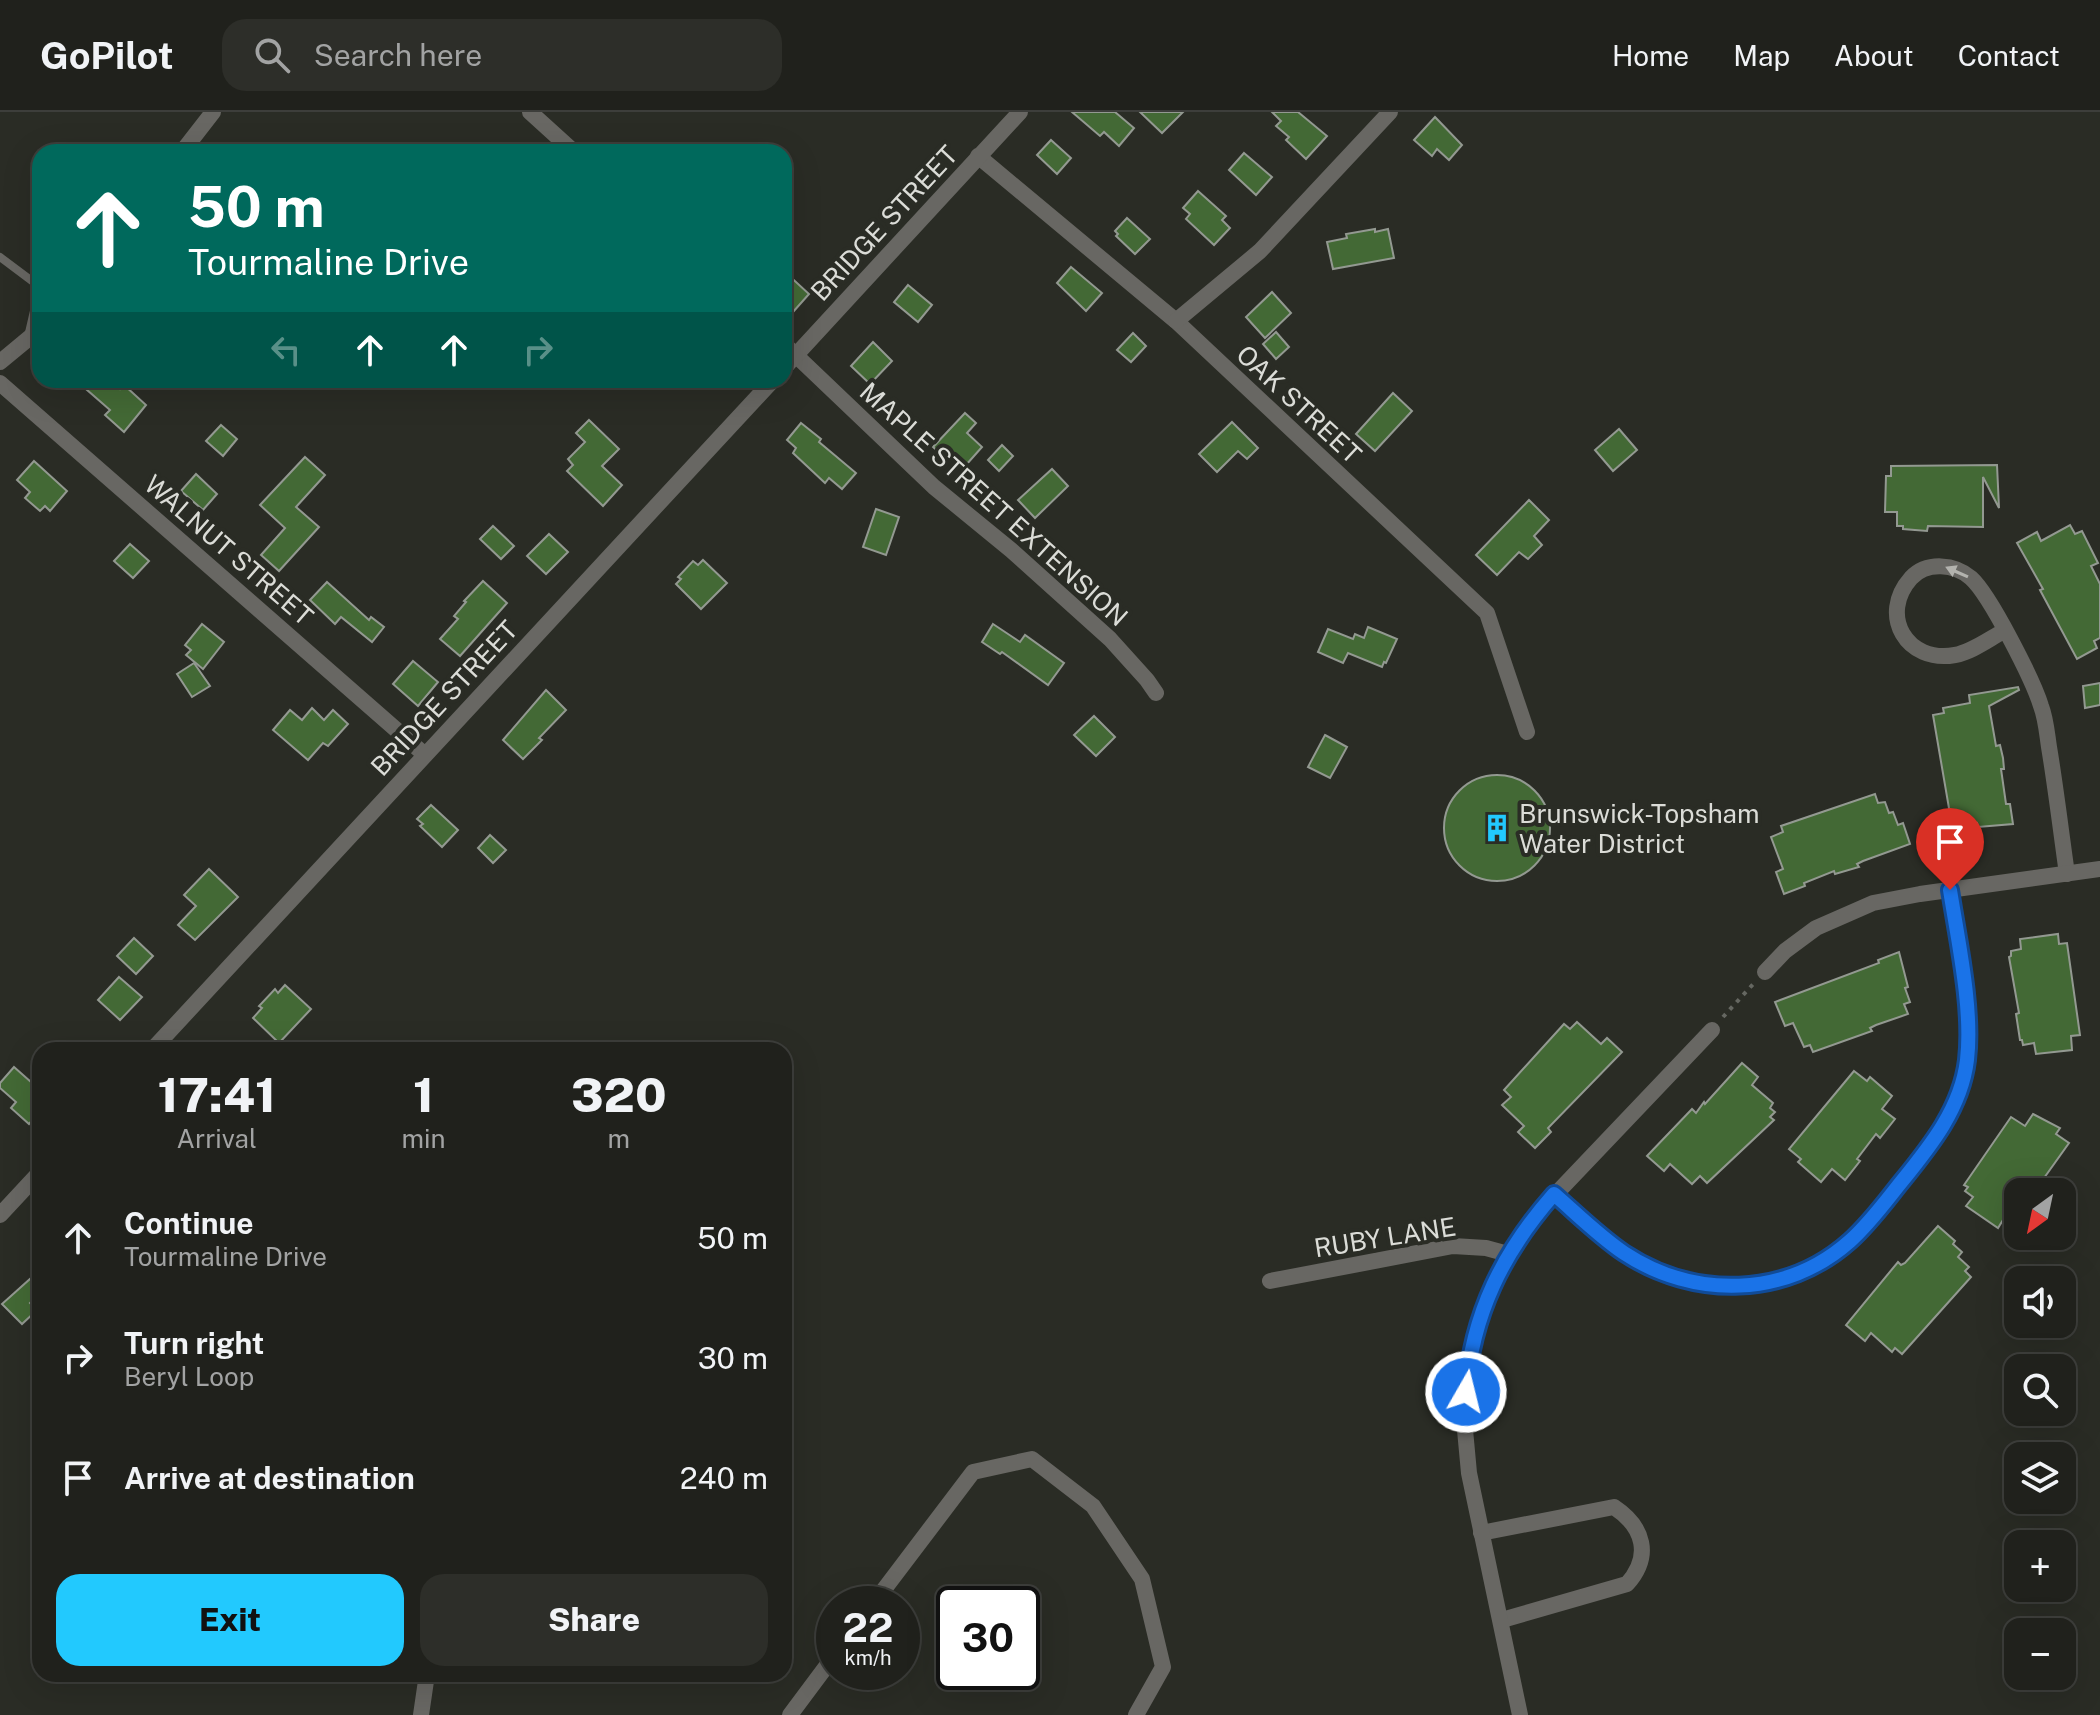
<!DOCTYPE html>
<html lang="en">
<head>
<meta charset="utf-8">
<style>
  :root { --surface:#20211c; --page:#2d2e29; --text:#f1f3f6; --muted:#a2a3a3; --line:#3d3e3b; --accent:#22c9fe }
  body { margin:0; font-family:"Public Sans",sans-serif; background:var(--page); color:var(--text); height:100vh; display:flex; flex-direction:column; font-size:30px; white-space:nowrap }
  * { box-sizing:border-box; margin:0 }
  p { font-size:26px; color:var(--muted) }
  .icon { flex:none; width:44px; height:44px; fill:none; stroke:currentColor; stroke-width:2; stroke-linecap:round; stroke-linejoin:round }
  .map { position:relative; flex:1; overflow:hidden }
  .sheet { position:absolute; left:32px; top:930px; width:760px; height:640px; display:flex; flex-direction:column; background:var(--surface); border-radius:24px; box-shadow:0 8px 32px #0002,0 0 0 2px var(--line) }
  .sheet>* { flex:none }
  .banner { position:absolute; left:32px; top:32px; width:760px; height:244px; border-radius:24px; box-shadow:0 8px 32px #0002,0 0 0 2px var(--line); background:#00695c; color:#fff; overflow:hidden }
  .needle { width:52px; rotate:213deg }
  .tools { position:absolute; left:2004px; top:1066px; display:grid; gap:16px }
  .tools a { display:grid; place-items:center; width:72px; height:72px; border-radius:16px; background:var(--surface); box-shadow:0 8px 32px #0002,0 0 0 2px var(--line); font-size:40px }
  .speed { position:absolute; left:816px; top:1474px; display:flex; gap:16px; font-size:40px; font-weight:700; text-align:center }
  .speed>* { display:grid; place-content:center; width:104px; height:104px; border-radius:50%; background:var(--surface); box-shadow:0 8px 32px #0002,0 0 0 2px var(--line); line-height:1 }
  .speed small { font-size:20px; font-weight:400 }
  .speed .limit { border:4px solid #111; border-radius:12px; background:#fff; color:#111 }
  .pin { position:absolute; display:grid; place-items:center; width:68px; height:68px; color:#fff; margin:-82px -34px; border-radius:50% 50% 50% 0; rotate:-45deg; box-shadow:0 0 8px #0007 }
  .pin .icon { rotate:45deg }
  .me { position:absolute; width:88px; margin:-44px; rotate:8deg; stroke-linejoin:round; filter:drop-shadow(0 0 6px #0008) }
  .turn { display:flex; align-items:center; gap:28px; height:168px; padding:0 24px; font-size:36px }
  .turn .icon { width:104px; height:104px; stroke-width:2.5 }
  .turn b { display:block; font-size:56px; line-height:68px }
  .lanes { display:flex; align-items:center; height:76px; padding:0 24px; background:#0003; justify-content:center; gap:40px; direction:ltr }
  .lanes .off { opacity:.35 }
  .eta { display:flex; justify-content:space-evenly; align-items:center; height:136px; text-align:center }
  .eta b { font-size:48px; font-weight:800; line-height:56px }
  .cta { display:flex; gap:16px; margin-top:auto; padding:16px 24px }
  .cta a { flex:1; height:92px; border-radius:24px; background:var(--accent); color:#111; font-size:32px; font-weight:800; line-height:92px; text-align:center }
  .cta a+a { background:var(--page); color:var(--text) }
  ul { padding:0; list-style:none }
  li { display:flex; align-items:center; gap:24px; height:120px; padding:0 24px }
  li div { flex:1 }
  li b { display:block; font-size:30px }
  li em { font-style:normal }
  header { display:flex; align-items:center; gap:48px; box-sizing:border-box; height:112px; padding:0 40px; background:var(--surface); border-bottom:2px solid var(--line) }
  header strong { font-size:38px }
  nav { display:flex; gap:44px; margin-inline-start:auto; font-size:28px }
  .search { width:560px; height:72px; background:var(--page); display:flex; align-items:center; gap:20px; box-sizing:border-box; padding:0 28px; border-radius:24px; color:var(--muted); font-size:30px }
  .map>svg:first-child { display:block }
</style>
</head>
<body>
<header>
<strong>GoPilot</strong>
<div class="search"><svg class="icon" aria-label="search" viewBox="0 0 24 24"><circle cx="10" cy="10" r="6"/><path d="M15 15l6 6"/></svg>Search here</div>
<nav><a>Home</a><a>Map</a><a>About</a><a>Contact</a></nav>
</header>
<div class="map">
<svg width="2100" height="1603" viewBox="0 0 2100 1603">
  <rect width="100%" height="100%" fill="#2a2c25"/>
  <g fill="#436935" stroke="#939991" stroke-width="2">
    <polygon points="1072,0 1115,0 1134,16 1119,34 1104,20 1100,24"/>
    <polygon points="1140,0 1183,0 1162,21"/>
    <polygon points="1272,0 1298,0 1327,24 1306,47 1286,28 1289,25 1276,14 1281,9"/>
    <polygon points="1435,5 1462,33 1449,48 1437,37 1432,44 1414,28"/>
    <polygon points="1051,28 1071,46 1057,62 1037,43"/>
    <polygon points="1244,41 1272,65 1256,83 1229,58"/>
    <polygon points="1198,79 1226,104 1222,108 1230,116 1214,133 1186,107 1190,102 1183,96"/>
    <polygon points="1127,106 1150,127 1135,142 1116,124 1118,122 1115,119"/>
    <polygon points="1375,117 1375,120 1388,117 1394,146 1333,157 1327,130 1347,126 1346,122"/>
    <polygon points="1071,155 1102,181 1086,199 1057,171"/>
    <polygon points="784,159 809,182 793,200 784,192"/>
    <polygon points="908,173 932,193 918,210 894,190"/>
    <polygon points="1272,180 1291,201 1265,226 1246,205"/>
    <polygon points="1276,220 1289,235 1276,247 1263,232"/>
    <polygon points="1133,221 1146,234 1131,250 1117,238"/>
    <polygon points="873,230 892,249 870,272 851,254"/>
    <polygon points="93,268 110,268 120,277 124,273 146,293 124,320 105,303 110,298 86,277"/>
    <polygon points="1393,281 1412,299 1375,339 1356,322"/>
    <polygon points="965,301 976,311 967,321 982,335 966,353 950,339 944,345 933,335"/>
    <polygon points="589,308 619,337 602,354 622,373 603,394 567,359 573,353 568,347 585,330 576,321"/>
    <polygon points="1232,310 1258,336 1247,347 1238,339 1217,360 1199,342"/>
    <polygon points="801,311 821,327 819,330 856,361 842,377 829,366 825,371 793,341 796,336 787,328"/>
    <polygon points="221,313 237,327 223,344 206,329"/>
    <polygon points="1619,317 1637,338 1613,359 1595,338"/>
    <polygon points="1002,333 1013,344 999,359 988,348"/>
    <polygon points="305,345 325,363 296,395 319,415 279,459 261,443 285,416 260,393"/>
    <polygon points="34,349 67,379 50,399 45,394 40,399 25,386 30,380 17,368"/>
    <polygon points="1997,353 1999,396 1983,365 1983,415 1928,414 1927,419 1903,417 1903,414 1897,414 1897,400 1885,400 1886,364 1891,364 1891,354"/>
    <polygon points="1052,357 1068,374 1035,406 1018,388"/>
    <polygon points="196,362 217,382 203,398 181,379"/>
    <polygon points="1529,388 1549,408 1534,424 1542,433 1528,447 1519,440 1497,463 1476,443"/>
    <polygon points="876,397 899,405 886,443 863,435"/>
    <polygon points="2070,413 2075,422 2082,419 2098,451 2091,454 2100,472 2100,526 2094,529 2097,536 2077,547 2040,478 2043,477 2017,431 2037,420 2041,429"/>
    <polygon points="493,414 514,434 501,447 480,427"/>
    <polygon points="549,422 568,440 546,462 527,444"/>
    <polygon points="130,432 149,449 133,466 114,449"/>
    <polygon points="703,448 727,471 701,497 676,472 681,467 678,465 693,449 698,453"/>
    <polygon points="483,469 507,491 460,544 440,527 458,507 454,504 466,490 464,489"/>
    <polygon points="327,470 369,508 371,505 384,515 372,530 341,505 335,512 310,488"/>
    <polygon points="202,512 224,530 203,557 186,543 191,538 185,533"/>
    <polygon points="993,512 1020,530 1025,523 1064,551 1048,573 1002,540 1000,542 982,530"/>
    <polygon points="1368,515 1397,527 1386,551 1384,550 1382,555 1348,541 1343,551 1318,540 1328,517 1353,527 1355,522 1364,526"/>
    <polygon points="413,549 438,570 418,594 393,572"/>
    <polygon points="194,551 210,574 192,585 177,562"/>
    <polygon points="2100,571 2100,593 2085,596 2083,574"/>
    <polygon points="2018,575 2019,578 1989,594 1996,634 2000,633 2003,646 2004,657 2001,657 2006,692 2010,692 2013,712 1978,715 1977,711 1964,713 1963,707 1951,708 1933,603 1944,601 1943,596 1970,591 1969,583"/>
    <polygon points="546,578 566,598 539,626 542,628 523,647 503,628"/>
    <polygon points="312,596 324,608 333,598 348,612 328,634 323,631 308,648 273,618 290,598 302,608"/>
    <polygon points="1094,604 1115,625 1096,644 1074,623"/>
    <polygon points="1325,623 1347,635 1330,666 1308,655"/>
    <circle cx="1497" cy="716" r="53"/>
    <polygon points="1875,682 1878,691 1885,690 1889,701 1893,700 1898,713 1903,711 1910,732 1863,749 1857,752 1859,755 1835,762 1834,759 1804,771 1805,774 1784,782 1776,760 1783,757 1771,725 1783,720 1781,714"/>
    <polygon points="431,693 458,718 442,735 420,714 423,712 417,707"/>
    <polygon points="490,723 506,738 493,751 478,736"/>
    <polygon points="209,757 238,785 195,828 178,813 196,794 184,783"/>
    <polygon points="2058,822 2059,832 2067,831 2080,923 2071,924 2072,938 2036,942 2034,931 2023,933 2022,928 2020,928 2016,902 2019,901 2009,845 2011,844 2011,839 2021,837 2020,827"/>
    <polygon points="134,826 153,844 136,862 117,844"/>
    <polygon points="1899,840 1908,875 1905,876 1910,890 1904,892 1908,902 1876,913 1870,916 1872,919 1813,940 1810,933 1804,935 1793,911 1785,914 1775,890 1879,851 1878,848"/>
    <polygon points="119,865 142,885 120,908 98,888"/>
    <polygon points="285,873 311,897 279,931 253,906 262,896 259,894 275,877 278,881"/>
    <polygon points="1577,910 1601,932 1607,926 1622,940 1548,1016 1551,1020 1535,1036 1518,1020 1524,1014 1502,993 1511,985 1504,978 1564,912 1570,917"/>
    <polygon points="1742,951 1758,965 1752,973 1773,991 1770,996 1775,1000 1770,1005 1774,1008 1707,1071 1700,1064 1692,1072 1670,1052 1664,1059 1647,1044 1692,997 1696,1001 1704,990 1705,992"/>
    <polygon points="14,955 40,978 40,999 29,1012 11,996 16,990 0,976 0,971"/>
    <polygon points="1854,959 1867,969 1870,965 1892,984 1882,997 1895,1007 1880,1026 1876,1022 1857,1047 1860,1049 1845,1068 1832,1057 1821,1070 1798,1050 1801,1047 1789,1037"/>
    <polygon points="2033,1002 2060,1016 2056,1022 2069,1031 2034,1080 2018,1080 2018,1106 2012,1114 2003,1108 1998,1116 1966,1094 1973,1085 1965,1079 1968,1075 1964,1073 2011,1005 2025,1014"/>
    <polygon points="1938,1114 1955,1129 1953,1132 1962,1140 1958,1145 1969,1155 1965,1159 1971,1165 1902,1242 1895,1236 1892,1240 1871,1221 1865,1229 1846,1213 1898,1150 1901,1153 1905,1151"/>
    <polygon points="30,1167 40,1177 40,1181 30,1191 37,1198 22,1212 2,1192"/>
  </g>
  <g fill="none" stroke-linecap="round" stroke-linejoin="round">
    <polyline stroke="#656761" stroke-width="4" stroke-dasharray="4 6" stroke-linecap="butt" points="1723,905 1755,870"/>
    <polyline stroke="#686763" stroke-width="8" points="0,145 36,172 37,186 28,225"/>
    <g stroke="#686763" stroke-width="16">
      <polyline points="530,0 574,40"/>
      <polyline points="182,40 213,0"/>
      <polyline points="978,44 1176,209 1487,501 1527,620"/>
      <polyline points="1176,209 1260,139 1390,0"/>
      <polyline points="784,232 934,375 1011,438 1110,527 1147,568 1156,581"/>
      <polyline points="0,250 40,217"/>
      <polyline points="784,256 1020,0"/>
      <polyline points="0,271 424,642"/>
      <path d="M2004,519c-15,8 -32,21 -49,24 -48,9 -77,-40 -44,-77 16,-17 44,-14 60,0 19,17 62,102 70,128 5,13 6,28 8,41 7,42 12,85 18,127"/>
      <polyline points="1765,860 1785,839 1816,816 1873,791 1920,782 2100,757"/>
      <polyline points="152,938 773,268"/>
      <path d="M1554,1082c23,20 45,42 70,59 71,46 161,45 226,-12 18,-16 33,-36 48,-55 30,-38 63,-76 69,-126 6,-51 -9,-119 -17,-170"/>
      <polyline points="0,1103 40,1060"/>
      <polyline points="1270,1169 1453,1134 1486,1136 1508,1142"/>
      <path d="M1481,1421l133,-26c30,20 38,49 13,77l-125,36"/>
      <polyline points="873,1492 973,1360 1032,1347 1093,1394 1142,1467 1163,1555 1136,1603"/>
      <polyline points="421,1603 427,1562"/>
      <polyline points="790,1603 834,1544"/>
      <polyline points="1520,1603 1469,1361 1464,1307 1468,1254 1486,1188 1508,1142 1533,1106 1712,918"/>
    </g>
  </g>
  <defs><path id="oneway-solid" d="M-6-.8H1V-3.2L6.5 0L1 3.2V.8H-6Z" transform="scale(2)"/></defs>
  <use fill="#b3b3ae" href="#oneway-solid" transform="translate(1957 460) rotate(-156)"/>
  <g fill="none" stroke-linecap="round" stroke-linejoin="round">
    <defs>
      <path id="route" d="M1466,1280c6,-78 37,-140 88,-198 23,20 45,42 70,59 70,46 162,45 226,-12 18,-16 33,-36 48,-55 30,-37 63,-76 69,-126 6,-51 -9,-119 -17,-170"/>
    </defs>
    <use href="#route" stroke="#114b97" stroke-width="20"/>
    <use href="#route" stroke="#1a73e8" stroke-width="14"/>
  </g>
  <defs>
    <symbol id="building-bare" viewBox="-9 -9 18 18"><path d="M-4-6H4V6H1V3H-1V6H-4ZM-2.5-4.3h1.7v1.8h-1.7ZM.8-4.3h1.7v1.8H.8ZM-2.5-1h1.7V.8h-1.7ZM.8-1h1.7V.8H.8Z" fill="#22c9fe" stroke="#2a2c25" stroke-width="2.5" paint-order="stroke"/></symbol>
  </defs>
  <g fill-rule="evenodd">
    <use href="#building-bare" x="1477" y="696" width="40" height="40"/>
  </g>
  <g text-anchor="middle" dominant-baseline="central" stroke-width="8" stroke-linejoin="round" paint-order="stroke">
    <g font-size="26" fill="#dbdcd7" stroke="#2a2c25">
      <text transform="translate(884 111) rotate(-47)">BRIDGE STREET</text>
      <text transform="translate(1299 292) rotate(43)">OAK STREET</text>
      <text transform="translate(994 392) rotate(42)">MAPLE STREET EXTENSION</text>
      <text transform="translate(229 438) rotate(41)">WALNUT STREET</text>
      <text transform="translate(444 586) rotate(-47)">BRIDGE STREET</text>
      <text transform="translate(1385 1125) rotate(-9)">RUBY LANE</text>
    </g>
    <g font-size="26" fill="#dbdcd7" stroke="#2a2c25" text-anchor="start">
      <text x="1519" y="701">Brunswick-Topsham<tspan x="1519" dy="30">Water District</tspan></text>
    </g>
  </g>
</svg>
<div class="tools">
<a><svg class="needle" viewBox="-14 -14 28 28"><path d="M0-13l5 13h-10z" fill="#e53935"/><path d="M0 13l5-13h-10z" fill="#a2a3a3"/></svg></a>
<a><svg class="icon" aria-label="sound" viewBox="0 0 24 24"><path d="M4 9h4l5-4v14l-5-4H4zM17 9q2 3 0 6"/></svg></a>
<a><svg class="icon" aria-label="search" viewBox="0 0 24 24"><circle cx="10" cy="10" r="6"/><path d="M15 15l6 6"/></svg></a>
<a><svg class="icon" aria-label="layers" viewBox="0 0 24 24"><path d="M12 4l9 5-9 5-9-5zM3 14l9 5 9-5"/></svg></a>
<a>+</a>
<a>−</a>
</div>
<div class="speed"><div>22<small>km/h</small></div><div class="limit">30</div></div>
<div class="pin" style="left:1950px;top:778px;background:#d93025"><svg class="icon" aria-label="arrive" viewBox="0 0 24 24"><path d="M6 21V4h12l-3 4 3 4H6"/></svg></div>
<svg class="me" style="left:1466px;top:1280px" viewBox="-20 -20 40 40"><circle r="17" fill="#1a73e8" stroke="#fff" stroke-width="3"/><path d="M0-11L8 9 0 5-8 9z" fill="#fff"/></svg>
<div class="banner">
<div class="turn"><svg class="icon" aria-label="ahead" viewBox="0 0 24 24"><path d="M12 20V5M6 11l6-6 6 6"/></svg><div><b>50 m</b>Tourmaline Drive</div></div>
<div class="lanes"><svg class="icon off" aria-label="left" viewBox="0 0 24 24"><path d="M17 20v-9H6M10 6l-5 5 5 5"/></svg><svg class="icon" aria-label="ahead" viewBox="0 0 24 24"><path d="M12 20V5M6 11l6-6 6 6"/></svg><svg class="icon" aria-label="ahead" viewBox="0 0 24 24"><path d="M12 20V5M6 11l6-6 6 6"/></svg><svg class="icon off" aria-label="right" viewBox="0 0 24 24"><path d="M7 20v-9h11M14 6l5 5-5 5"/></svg></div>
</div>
<section class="sheet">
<div class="eta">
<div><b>17:41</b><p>Arrival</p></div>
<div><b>1</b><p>min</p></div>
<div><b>320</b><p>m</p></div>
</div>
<ul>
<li><svg class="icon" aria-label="ahead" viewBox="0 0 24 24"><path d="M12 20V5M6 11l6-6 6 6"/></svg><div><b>Continue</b><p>Tourmaline Drive</p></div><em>50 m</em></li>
<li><svg class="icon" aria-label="right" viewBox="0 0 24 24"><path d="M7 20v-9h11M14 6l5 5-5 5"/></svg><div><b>Turn right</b><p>Beryl Loop</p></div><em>30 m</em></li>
<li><svg class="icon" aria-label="arrive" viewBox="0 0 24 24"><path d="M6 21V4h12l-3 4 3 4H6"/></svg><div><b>Arrive at destination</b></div><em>240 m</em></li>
</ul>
<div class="cta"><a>Exit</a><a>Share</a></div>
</section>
</div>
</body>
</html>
